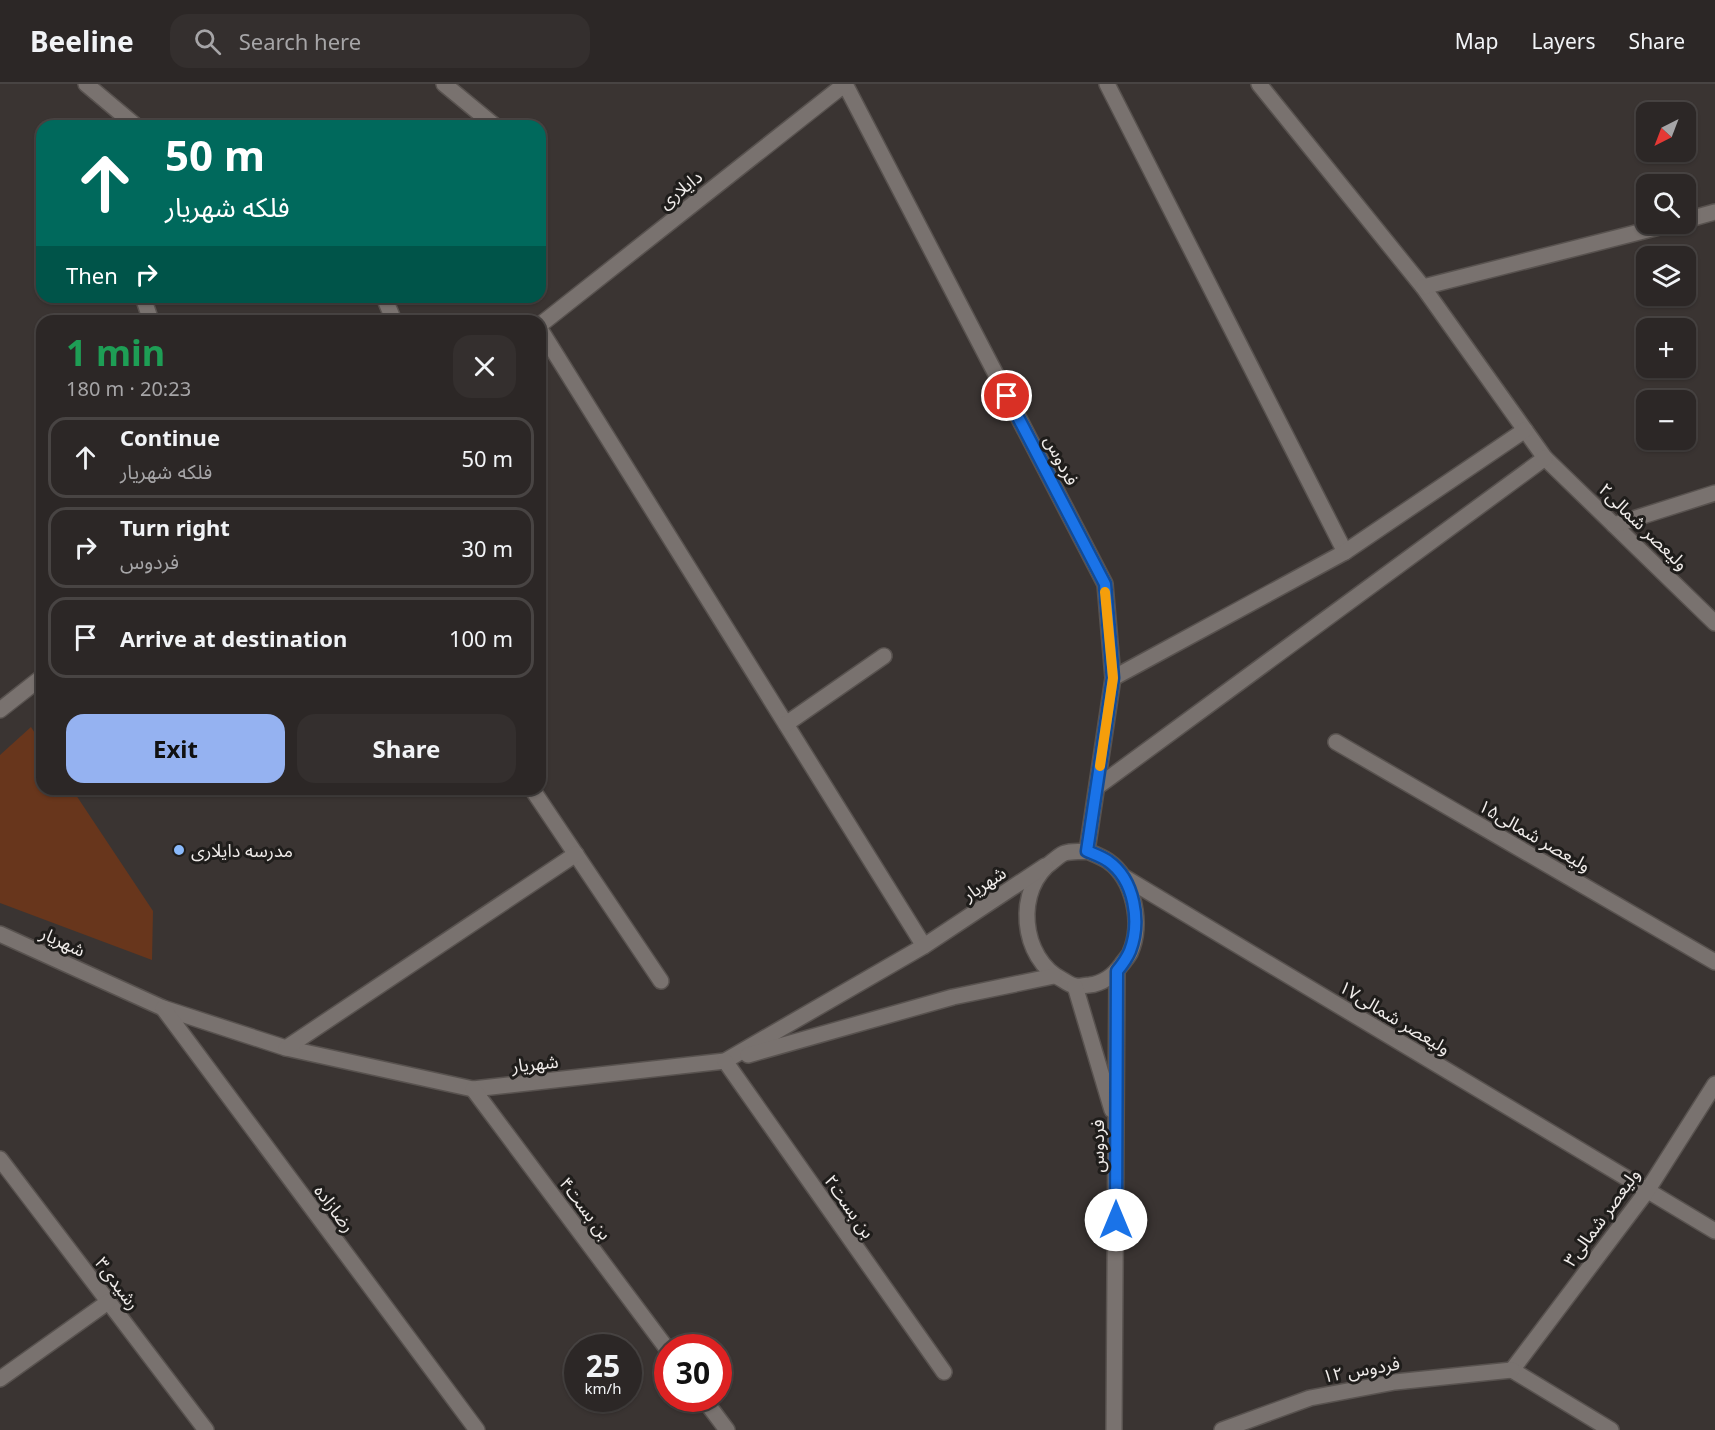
<!DOCTYPE html>
<html lang="en">
<head>
<meta charset="utf-8">
<style>
  :root { --surface:#2c2726; --page:#342f2e; --text:#f1f3f6; --muted:#a6a5a7; --line:#484443; --accent:#95b2f1 }
  body { margin:0; font-family:"Noto Sans","Noto Sans Arabic",sans-serif; background:var(--page); color:var(--text); height:100vh; display:flex; flex-direction:column; font-size:22px; white-space:nowrap }
  * { box-sizing:border-box; margin:0 }
  p { font-size:20px; color:var(--muted) }
  .icon { flex:none; width:33px; height:33px; fill:none; stroke:currentColor; stroke-width:2; stroke-linecap:round; stroke-linejoin:round }
  .map { position:relative; flex:1; overflow:hidden }
  .side { position:absolute; left:36px; top:231px; width:510px; height:480px; display:flex; flex-direction:column; background:var(--surface); border-radius:18px; box-shadow:0 2px 4px #0004,0 0 0 2px var(--line) }
  .side>* { flex:none }
  .banner { position:absolute; left:36px; top:36px; width:510px; height:183px; border-radius:18px; box-shadow:0 2px 4px #0004,0 0 0 2px var(--line); background:#00695c; color:#fff; overflow:hidden }
  .needle { width:39px; rotate:222deg }
  .buttons { position:absolute; left:1636px; top:18px; display:grid; gap:12px }
  .buttons a { display:grid; place-items:center; width:60px; height:60px; border-radius:12px; background:var(--surface); box-shadow:0 2px 4px #0004,0 0 0 2px var(--line); font-size:30px }
  .speed { position:absolute; left:564px; top:1250px; display:flex; gap:12px; font-size:30px; font-weight:700; text-align:center }
  .speed>* { display:grid; place-content:center; width:78px; height:78px; border-radius:50%; background:var(--surface); box-shadow:0 2px 4px #0004,0 0 0 2px var(--line); line-height:1 }
  .speed small { font-size:15px; font-weight:400 }
  .speed .limit { border:9px solid #d22; background:#fff; color:#111 }
  .pin { position:absolute; display:grid; place-items:center; width:51px; height:51px; color:#fff; margin:-26px; border:3px solid #fff; border-radius:50%; box-shadow:0 2px 6px #0007 }
  .me { position:absolute; width:66px; margin:-33px; rotate:0deg; stroke-linejoin:round; filter:drop-shadow(0 0 4px #0008) }
  .turn { display:flex; align-items:center; gap:21px; height:126px; padding:0 30px; font-size:27px }
  .turn .icon { width:78px; height:78px; stroke-width:2.5 }
  .turn b { display:block; font-size:42px; line-height:51px }
  .then { display:flex; align-items:center; height:57px; padding:0 30px; background:#0003; gap:12px; font-size:22px }
  .round { display:grid; place-items:center; flex:none; width:63px; height:63px; border-radius:18px; background:var(--page) }
  .headline { display:flex; align-items:center; justify-content:space-between; height:102px; padding:0 30px }
  h1 { font-size:36px; font-weight:700; line-height:45px; color:#1e9e55 }
  .cta { display:flex; gap:12px; margin-top:auto; padding:12px 30px }
  .cta a { flex:1; height:69px; border-radius:18px; background:var(--accent); color:#111; font-size:24px; font-weight:700; line-height:69px; text-align:center }
  .cta a+a { background:var(--page); color:var(--text) }
  ul { padding:0; list-style:none }
  li { display:flex; align-items:center; gap:18px; height:81px; margin:0 12px 9px; padding:0 18px; border:3px solid var(--line); border-radius:18px }
  li div { flex:1 }
  li b { display:block; font-size:22px }
  li em { font-style:normal }
  header { display:flex; align-items:center; gap:36px; box-sizing:border-box; height:84px; padding:0 30px; background:var(--surface); border-bottom:2px solid var(--line) }
  header strong { font-size:28px }
  nav { display:flex; gap:33px; margin-inline-start:auto; font-size:21px }
  .search { width:420px; height:54px; background:var(--page); display:flex; align-items:center; gap:15px; box-sizing:border-box; padding:0 21px; border-radius:18px; color:var(--muted); font-size:22px }
  .map>svg:first-child { display:block }
</style>
</head>
<body>
<header>
<strong>Beeline</strong>
<div class="search"><svg class="icon" aria-label="search" viewBox="0 0 24 24"><circle cx="10" cy="10" r="6"/><path d="M15 15l6 6"/></svg>Search here</div>
<nav><a>Map</a><a>Layers</a><a>Share</a></nav>
</header>
<div class="map">
<svg width="1715" height="1346" viewBox="0 0 1715 1346">
  <rect width="100%" height="100%" fill="#3a3432"/>
  <polygon fill="#68361c" points="31,643 42,660 42,705 72,705 153,827 152,876 0,819 0,671"/>
  <g fill="none" stroke-linecap="round" stroke-linejoin="round">
    <defs>
      <g id="street">
        <polyline points="86,0 136,42"/>
        <polyline points="444,0 495,42"/>
        <polyline points="1107,0 1345,468"/>
        <polyline points="1259,0 1423,203 1545,374 1715,539"/>
        <polyline points="1686,136 1715,128"/>
        <polyline points="1423,203 1671,140"/>
        <polyline points="143,213 151,237"/>
        <polyline points="384,213 394,237"/>
        <polyline points="540,241 845,0 1105,500 1113,594 1087,767"/>
        <polyline points="540,245 924,862"/>
        <polyline points="1614,441 1715,409"/>
        <polyline points="1113,594 1345,468 1525,346"/>
        <polyline points="0,626 42,593"/>
        <polyline points="786,640 884,572"/>
        <polyline points="1336,658 1715,878"/>
        <polyline points="1097,703 1545,374"/>
        <polyline points="532,705 661,897"/>
        <path d="M1087,767c7,3 15,6 21,10 26,18 35,63 22,92 -2,4 -6,8 -8,11 -8,11 -20,20 -33,21 -4,0 -10,2 -14,1 -4,-1 -9,-4 -12,-6 -43,-21 -49,-92 -10,-119 4,-3 8,-7 12,-8 6,-2 15,-1 22,-2z"/>
        <polyline points="1124,793 1715,1147"/>
        <polyline points="0,850 163,924 286,964 473,1005 725,977 924,862 1045,782"/>
        <polyline points="1075,902 1112,1026"/>
        <polyline points="163,924 477,1346"/>
        <polyline points="286,964 576,770"/>
        <polyline points="748,971 953,913 1054,892"/>
        <polyline points="725,977 944,1288"/>
        <polyline points="473,1005 668,1266"/>
        <polyline points="0,1075 206,1346"/>
        <polyline points="1512,1286 1647,1107 1715,1000"/>
        <polyline points="1512,1286 1611,1346"/>
        <polyline points="0,1295 108,1218"/>
        <polyline points="703,1314 727,1346"/>
        <polyline points="1114,1346 1117,887"/>
        <polyline points="1222,1346 1310,1314 1395,1298 1512,1286"/>
      </g>
    </defs>
    <use href="#street" stroke="#58524f" stroke-width="18"/>
    <use href="#street" stroke="#79726f" stroke-width="15"/>
  </g>
  <g fill="none" stroke-linecap="round" stroke-linejoin="round">
    <defs>
      <path id="route" d="M1007,312l98,188 8,94 -26,173c7,3 15,6 21,10 27,19 33,61 22,90 -3,7 -8,14 -13,20l-1,249"/>
    </defs>
    <use href="#route" stroke="#114b97" stroke-width="15"/>
    <use href="#route" stroke="#1a73e8" stroke-width="10"/>
    <polyline stroke="#f59e0b" stroke-width="10" points="1100,682 1113,594 1105,508"/>
  </g>
  <circle fill="#8abafc" stroke="#1f1d1b" stroke-width="2" cx="179" cy="766" r="6"/>
  <g text-anchor="middle" dominant-baseline="central" stroke-width="6" stroke-linejoin="round" paint-order="stroke">
    <g font-size="18" fill="#f0ecea" stroke="#1f1d1b">
      <text transform="translate(680 105) rotate(-38)">دایلاری</text>
      <text transform="translate(1062 376) rotate(63)">فردوس</text>
      <text transform="translate(1644 442) rotate(44)">ولیعصر شمالی۲</text>
      <text transform="translate(1535 751) rotate(30)">ولیعصر شمالی۱۵</text>
      <text transform="translate(984 799) rotate(-33)">شهریار</text>
      <text transform="translate(63 857) rotate(25)">شهریار</text>
      <text transform="translate(1395 933) rotate(31)">ولیعصر شمالی۱۷</text>
      <text transform="translate(535 979) rotate(-6)">شهریار</text>
      <text transform="translate(1097 1062) rotate(-90)">فردوس</text>
      <text transform="translate(850 1122) rotate(55)">بن بست۲</text>
      <text transform="translate(335 1124) rotate(53)">رضازاده</text>
      <text transform="translate(586 1124) rotate(53)">بن بست۴</text>
      <text transform="translate(1601 1133) rotate(-54)">ولیعصر شمالی۳</text>
      <text transform="translate(118 1199) rotate(53)">رشیدی۳</text>
      <text transform="translate(1361 1285) rotate(-10)">فردوس ۱۲</text>
    </g>
    <g font-size="18" fill="#f0ecea" stroke="#1f1d1b" text-anchor="start">
      <text x="191" y="766">مدرسه دایلاری</text>
    </g>
  </g>
</svg>
<div class="buttons">
<a><svg class="needle" viewBox="-14 -14 28 28"><path d="M0-13l5 13h-10z" fill="#e53935"/><path d="M0 13l5-13h-10z" fill="#a6a5a7"/></svg></a>
<a><svg class="icon" aria-label="search" viewBox="0 0 24 24"><circle cx="10" cy="10" r="6"/><path d="M15 15l6 6"/></svg></a>
<a><svg class="icon" aria-label="layers" viewBox="0 0 24 24"><path d="M12 4l9 5-9 5-9-5zM3 14l9 5 9-5"/></svg></a>
<a>+</a>
<a>−</a>
</div>
<div class="speed"><div>25<small>km/h</small></div><div class="limit">30</div></div>
<div class="pin" style="left:1007px;top:312px;background:#d93025"><svg class="icon" aria-label="arrive" viewBox="0 0 24 24"><path d="M6 21V4h12l-3 4 3 4H6"/></svg></div>
<svg class="me" style="left:1116px;top:1136px" viewBox="-20 -20 40 40"><circle r="19" fill="#fff"/><path d="M0-13L10 11 0 6-10 11z" fill="#1a73e8"/></svg>
<div class="banner">
<div class="turn"><svg class="icon" aria-label="ahead" viewBox="0 0 24 24"><path d="M12 20V5M6 11l6-6 6 6"/></svg><div><b>50 m</b>فلکه شهریار</div></div>
<div class="then">Then<svg class="icon" aria-label="right" viewBox="0 0 24 24"><path d="M7 20v-9h11M14 6l5 5-5 5"/></svg></div>
</div>
<section class="side">
<div class="headline"><div><h1>1 min</h1><p>180 m · 20:23</p></div><a class="round"><svg class="icon" aria-label="close" viewBox="0 0 24 24"><path d="M6 6l12 12M18 6L6 18"/></svg></a></div>
<ul>
<li><svg class="icon" aria-label="ahead" viewBox="0 0 24 24"><path d="M12 20V5M6 11l6-6 6 6"/></svg><div><b>Continue</b><p>فلکه شهریار</p></div><em>50 m</em></li>
<li><svg class="icon" aria-label="right" viewBox="0 0 24 24"><path d="M7 20v-9h11M14 6l5 5-5 5"/></svg><div><b>Turn right</b><p>فردوس</p></div><em>30 m</em></li>
<li><svg class="icon" aria-label="arrive" viewBox="0 0 24 24"><path d="M6 21V4h12l-3 4 3 4H6"/></svg><div><b>Arrive at destination</b></div><em>100 m</em></li>
</ul>
<div class="cta"><a>Exit</a><a>Share</a></div>
</section>
</div>
</body>
</html>
